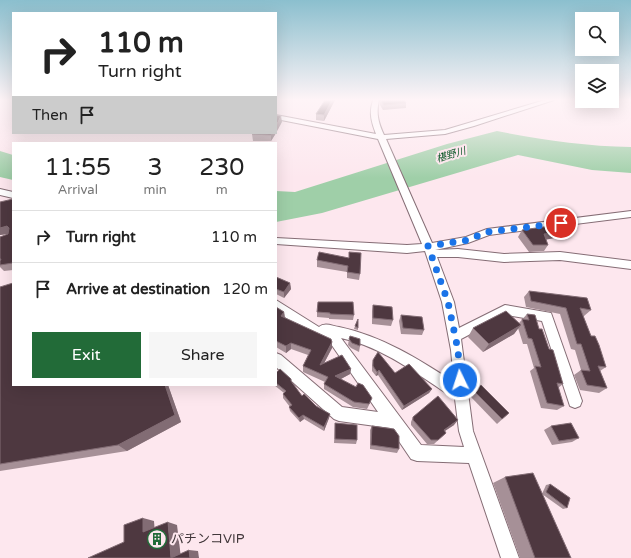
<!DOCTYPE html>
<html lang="en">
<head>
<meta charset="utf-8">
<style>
  :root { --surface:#fff; --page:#f6f6f6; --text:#222; --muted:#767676; --line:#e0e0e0; --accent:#226b38 }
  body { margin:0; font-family:"Varela Round","Noto Sans JP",sans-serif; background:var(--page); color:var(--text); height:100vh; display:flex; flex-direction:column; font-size:15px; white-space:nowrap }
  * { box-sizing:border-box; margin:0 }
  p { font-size:13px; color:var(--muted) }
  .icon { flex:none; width:22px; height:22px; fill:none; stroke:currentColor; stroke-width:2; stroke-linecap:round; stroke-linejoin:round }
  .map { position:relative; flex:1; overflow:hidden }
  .details { position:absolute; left:12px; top:142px; width:265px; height:244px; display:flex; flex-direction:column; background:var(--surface); border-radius:0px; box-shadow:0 4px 16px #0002 }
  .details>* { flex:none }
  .banner { position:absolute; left:12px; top:12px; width:265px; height:122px; border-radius:0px; box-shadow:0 4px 16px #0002; background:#fff; color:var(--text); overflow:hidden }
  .tools { position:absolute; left:575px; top:12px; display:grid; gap:8px }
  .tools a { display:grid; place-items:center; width:44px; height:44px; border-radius:0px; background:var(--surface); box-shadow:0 4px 16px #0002; font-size:20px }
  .pin { position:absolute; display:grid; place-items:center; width:34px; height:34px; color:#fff; margin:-17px; border:2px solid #fff; border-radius:50%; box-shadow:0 1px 4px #0007 }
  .me { position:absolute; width:44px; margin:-22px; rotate:356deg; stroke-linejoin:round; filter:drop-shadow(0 0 3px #0008) }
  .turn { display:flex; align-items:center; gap:14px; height:84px; padding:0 20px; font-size:18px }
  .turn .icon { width:52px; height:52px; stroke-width:2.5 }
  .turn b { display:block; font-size:28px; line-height:34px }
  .then { display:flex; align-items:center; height:38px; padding:0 20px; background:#0003; gap:8px; font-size:15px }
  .eta { display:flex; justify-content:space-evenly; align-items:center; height:68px; text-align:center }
  .eta b { font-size:24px; font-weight:600; line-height:28px }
  .primary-button { display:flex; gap:8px; margin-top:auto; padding:8px 20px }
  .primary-button a { flex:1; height:46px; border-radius:0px; background:var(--accent); color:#fff; font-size:16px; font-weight:600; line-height:46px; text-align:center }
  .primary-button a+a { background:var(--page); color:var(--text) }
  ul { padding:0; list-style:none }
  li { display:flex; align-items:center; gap:12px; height:52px; padding:0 20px; border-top:1px solid var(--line) }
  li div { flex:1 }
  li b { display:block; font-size:15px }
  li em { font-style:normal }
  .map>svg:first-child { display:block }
</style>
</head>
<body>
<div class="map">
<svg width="631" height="558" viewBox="0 0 631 558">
  <rect width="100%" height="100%" fill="#fde7ee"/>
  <g fill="#9fcfa8">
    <path d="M497,131c45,9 88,15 134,16v26l-39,-3 -74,-15 -196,58 -46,9v-31l19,1 152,-48z"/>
    <polygon points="0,151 13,155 13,180 0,177"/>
  </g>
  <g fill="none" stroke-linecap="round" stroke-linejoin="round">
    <defs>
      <g id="minor">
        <path d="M373,100h6c-3,13 -1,22 5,35l61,-5 100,-30h9l-80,26 -29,8 -59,5 46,104 34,-6 21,-8 144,-18v6l-142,18 -21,8 -33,7 23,-1 46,5 56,-2 71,9v8l-71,-9 -56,2 -46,-5h-21l17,45 5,26 46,-23 46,8 31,88 -2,5 -5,2 -5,-2 -28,-85 -36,-6 -45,24 12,92 46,127h-18l-32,-95 -52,-2 -6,-2 -21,-31 -51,-7 -5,-2 -58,-52v-14l5,2 61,52 36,5 -47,-68 -6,-6 -4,1 -16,-8 -29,-20v-11l43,27c6,-5 13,-1 20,0 43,9 79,32 115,55l-3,-32 -9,-48 -17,-51 -18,2 -131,-9v-6l131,7 15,-1 -44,-105 -102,-20v-4l100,19c-5,-13 -7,-21 -3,-34zM341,338c42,9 79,38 114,61l4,32 5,16 -43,-2z"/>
        <polygon points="0,189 13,192 13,198 0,195"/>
      </g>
    </defs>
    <use href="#minor" stroke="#856d75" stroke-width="2"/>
    <use href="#minor" fill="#fff" fill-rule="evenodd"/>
  </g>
  <g fill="#a69097">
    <polygon points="335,100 324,121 316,120 316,114"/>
    <polygon points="380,100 406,103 406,108 383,110 380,105"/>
    <polygon points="253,133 276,133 271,141 253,141 252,134"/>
    <polygon points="13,199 13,270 4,271 0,267 0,237 8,234 0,235"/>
    <polygon points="522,230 558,232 554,238 546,239 548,245 544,251 529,252 518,237"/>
    <polygon points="349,258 360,274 359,280 347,278 347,272 317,267 317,260"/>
    <polygon points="276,277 290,283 291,289 284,298 276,294"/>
    <polygon points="0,287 13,385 168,385 181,422 127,451 0,471"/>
    <polygon points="529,291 591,310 584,316 583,316 591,336 606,367 600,371 607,388 599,393 580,390 574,375 581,370 575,350 571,349 560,314 526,307 524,297"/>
    <polygon points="373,305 393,320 391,326 372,324 372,311"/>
    <polygon points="276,307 284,312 285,318 332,342 332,348 324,363 351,369 350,374 341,379 370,403 367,409 353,407 324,389 324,384 325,382 303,372 303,366 308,355 291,349 286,353 276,347"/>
    <polygon points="317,312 354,315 353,320 329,319 329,318 317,317"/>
    <polygon points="527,314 539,329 549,349 563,384 558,388 564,406 557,410 541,408 530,371 534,368 527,344 523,344 518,328 514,334 483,352 468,337 473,328 519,323"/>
    <polygon points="401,315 424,330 422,335 401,334 399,321"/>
    <polygon points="355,326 358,328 358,330 354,329"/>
    <polygon points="349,339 360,346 359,352 351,348 348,345"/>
    <polygon points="373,360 395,373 432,389 429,393 402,410 378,375 376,376 372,371 372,365"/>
    <polygon points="276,373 291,379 292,383 302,396 316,406 330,414 329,418 324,431 304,419 300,422 290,411 289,407 290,407 283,398 283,394 284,393 274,385 276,385"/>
    <polygon points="474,391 509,413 497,424 470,396"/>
    <polygon points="413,417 454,425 445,431 446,433 434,444 427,444 411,425 411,422"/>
    <polygon points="335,423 357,440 356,444 334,443"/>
    <polygon points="372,426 399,449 397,453 370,449 370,430"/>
    <polygon points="551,426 579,438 572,442 552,445 544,430"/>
    <polygon points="505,477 571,558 520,558 493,483"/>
    <polygon points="550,484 567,508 563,509 542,494 546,485"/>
  </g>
  <g fill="#826c74">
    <polygon points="332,100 335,100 324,121 324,115"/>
    <polygon points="281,116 282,122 276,133 276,126"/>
    <polygon points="272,133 276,133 271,141 271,135"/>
    <polygon points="7,226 13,233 0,235 0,228"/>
    <polygon points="558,232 554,238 540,241 544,234"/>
    <polygon points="290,283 291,289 284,298 284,292"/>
    <polygon points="284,312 285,319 281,316"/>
    <polygon points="521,325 514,334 483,352 489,344"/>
    <polygon points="332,342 332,348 320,371 320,365"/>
    <polygon points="291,343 291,349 286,353 286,346"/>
    <polygon points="351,369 350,374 335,382 335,376"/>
    <polygon points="379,370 378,375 376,376 377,372"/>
    <polygon points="165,385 168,385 181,422 127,451 118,445"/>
    <polygon points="432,389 429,393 402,410 404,406"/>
    <polygon points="330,414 329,418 324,431 324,427"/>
    <polygon points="303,415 304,419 300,422 299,418"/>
    <polygon points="458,420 454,425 440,434 444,430"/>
    <polygon points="143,518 154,521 155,534 143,532"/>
    <polygon points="168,522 177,525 181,558 171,558"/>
    <polygon points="189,550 198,551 199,558 190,558"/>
  </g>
  <g fill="#4e3840" stroke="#826c74">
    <polygon points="325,100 332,100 324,115 316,114"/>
    <polygon points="380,100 404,100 406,103 384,105"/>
    <polygon points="276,115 281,116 276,126"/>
    <polygon points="253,133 272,133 271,135 252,134"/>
    <polygon points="13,199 13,263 0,265 0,261 1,259 0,259 0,237 8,234 9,228 7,226 0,228 0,202"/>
    <polygon points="557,225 558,232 544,234 548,245 533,245 522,230"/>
    <polygon points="319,252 349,258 349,252 361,253 360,274 347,272 348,266 317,260"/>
    <polygon points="276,277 290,283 284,292 276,289"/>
    <polygon points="13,283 13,385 165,385 175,415 118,445 0,464 0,287"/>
    <polygon points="529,291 587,298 591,310 580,308 591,336 595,336 599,345 606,367 598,366 607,388 587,385 581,370 590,371 581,344 577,344 566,308 531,301"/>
    <polygon points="318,302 353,302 354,315 330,314 330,313 317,312"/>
    <polygon points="373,305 392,307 393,320 373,318"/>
    <polygon points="276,307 284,312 281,316 331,339 332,342 320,365 342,355 351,369 335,376 356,387 358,383 363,385 372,398 369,404 354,402 324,384 328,377 303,366 311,350 291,343 286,346 276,341"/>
    <polygon points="506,311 521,325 489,344 473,328"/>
    <polygon points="527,314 535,315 539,329 542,329 549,349 553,350 563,384 557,383 564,406 547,403 535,366 541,367 532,339 528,338 522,319 529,320"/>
    <polygon points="401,315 422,317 424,330 403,328"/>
    <polygon points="358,319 358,328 355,326"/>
    <polygon points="350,336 360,339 360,346 352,343 349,339"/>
    <polygon points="378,352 395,373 409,364 432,389 404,406 379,370 377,372 373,366 373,360"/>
    <polygon points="280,369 291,379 291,381 302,396 304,394 316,406 330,414 324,427 303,415 299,418 289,407 292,405 283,394 286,391 276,383 276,373"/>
    <polygon points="481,385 509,413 502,419 474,391"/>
    <polygon points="438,396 458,420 444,430 446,433 438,440 431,440 413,420 413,417"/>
    <polygon points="335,423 357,425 357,440 335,439"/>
    <polygon points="571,423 579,438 559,441 551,426"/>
    <polygon points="372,426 394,429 399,436 399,449 371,445"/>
    <polygon points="533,473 571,558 535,558 505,477"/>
    <polygon points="550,484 570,498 567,508 546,492"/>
    <polygon points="143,518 143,532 168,522 171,558 189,550 190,558 88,558 124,542 124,525"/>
  </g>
  <linearGradient id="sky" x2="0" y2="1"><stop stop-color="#8bbfce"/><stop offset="0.56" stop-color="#fef4f7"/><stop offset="1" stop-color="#fef4f7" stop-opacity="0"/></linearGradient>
  <rect width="631" height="178" fill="url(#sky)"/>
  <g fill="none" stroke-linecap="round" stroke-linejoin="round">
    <polyline stroke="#1a73e8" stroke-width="7" stroke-dasharray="0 12.6" points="460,380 458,350 448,302 428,246 468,240 487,232 561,223"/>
  </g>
  <defs>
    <symbol id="building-ring" viewBox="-11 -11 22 22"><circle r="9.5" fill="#fde7ee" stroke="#226b38" stroke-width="1.5"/><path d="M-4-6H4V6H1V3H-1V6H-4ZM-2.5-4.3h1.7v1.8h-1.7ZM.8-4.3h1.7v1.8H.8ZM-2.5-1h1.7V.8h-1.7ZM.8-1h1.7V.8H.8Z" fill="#226b38"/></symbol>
  </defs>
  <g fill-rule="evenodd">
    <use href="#building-ring" x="146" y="528" width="22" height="22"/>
  </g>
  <g text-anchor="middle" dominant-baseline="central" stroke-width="4" stroke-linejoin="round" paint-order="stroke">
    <g font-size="10" font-style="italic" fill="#0c5828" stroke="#fde7ee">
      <text transform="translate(451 155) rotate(-17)">椹野川</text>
    </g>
    <g font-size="13" fill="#41373a" stroke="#fde7ee" text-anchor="start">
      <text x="171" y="539">パチンコVIP</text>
    </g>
  </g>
</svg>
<div class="tools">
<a><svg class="icon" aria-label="search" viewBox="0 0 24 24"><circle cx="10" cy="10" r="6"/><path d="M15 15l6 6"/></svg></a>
<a><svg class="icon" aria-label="layers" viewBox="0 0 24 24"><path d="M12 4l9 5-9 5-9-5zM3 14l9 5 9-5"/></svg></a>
</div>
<div class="pin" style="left:561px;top:223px;background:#d93025"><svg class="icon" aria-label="arrive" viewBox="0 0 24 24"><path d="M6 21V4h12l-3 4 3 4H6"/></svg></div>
<svg class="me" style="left:460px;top:380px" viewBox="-20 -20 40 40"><circle r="17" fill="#1a73e8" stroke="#fff" stroke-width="3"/><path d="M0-11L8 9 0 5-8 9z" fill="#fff"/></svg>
<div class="banner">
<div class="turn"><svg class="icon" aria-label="right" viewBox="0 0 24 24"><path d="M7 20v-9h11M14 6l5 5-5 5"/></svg><div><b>110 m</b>Turn right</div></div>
<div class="then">Then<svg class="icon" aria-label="arrive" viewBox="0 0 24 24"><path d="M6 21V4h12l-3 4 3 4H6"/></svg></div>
</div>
<section class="details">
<div class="eta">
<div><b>11:55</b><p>Arrival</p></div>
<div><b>3</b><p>min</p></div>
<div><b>230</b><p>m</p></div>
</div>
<ul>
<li><svg class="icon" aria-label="right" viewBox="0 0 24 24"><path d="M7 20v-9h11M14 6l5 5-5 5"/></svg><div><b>Turn right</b></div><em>110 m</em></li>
<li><svg class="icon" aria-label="arrive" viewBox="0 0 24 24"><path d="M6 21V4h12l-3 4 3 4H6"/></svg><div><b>Arrive at destination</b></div><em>120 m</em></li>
</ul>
<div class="primary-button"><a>Exit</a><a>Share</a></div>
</section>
</div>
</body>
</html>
